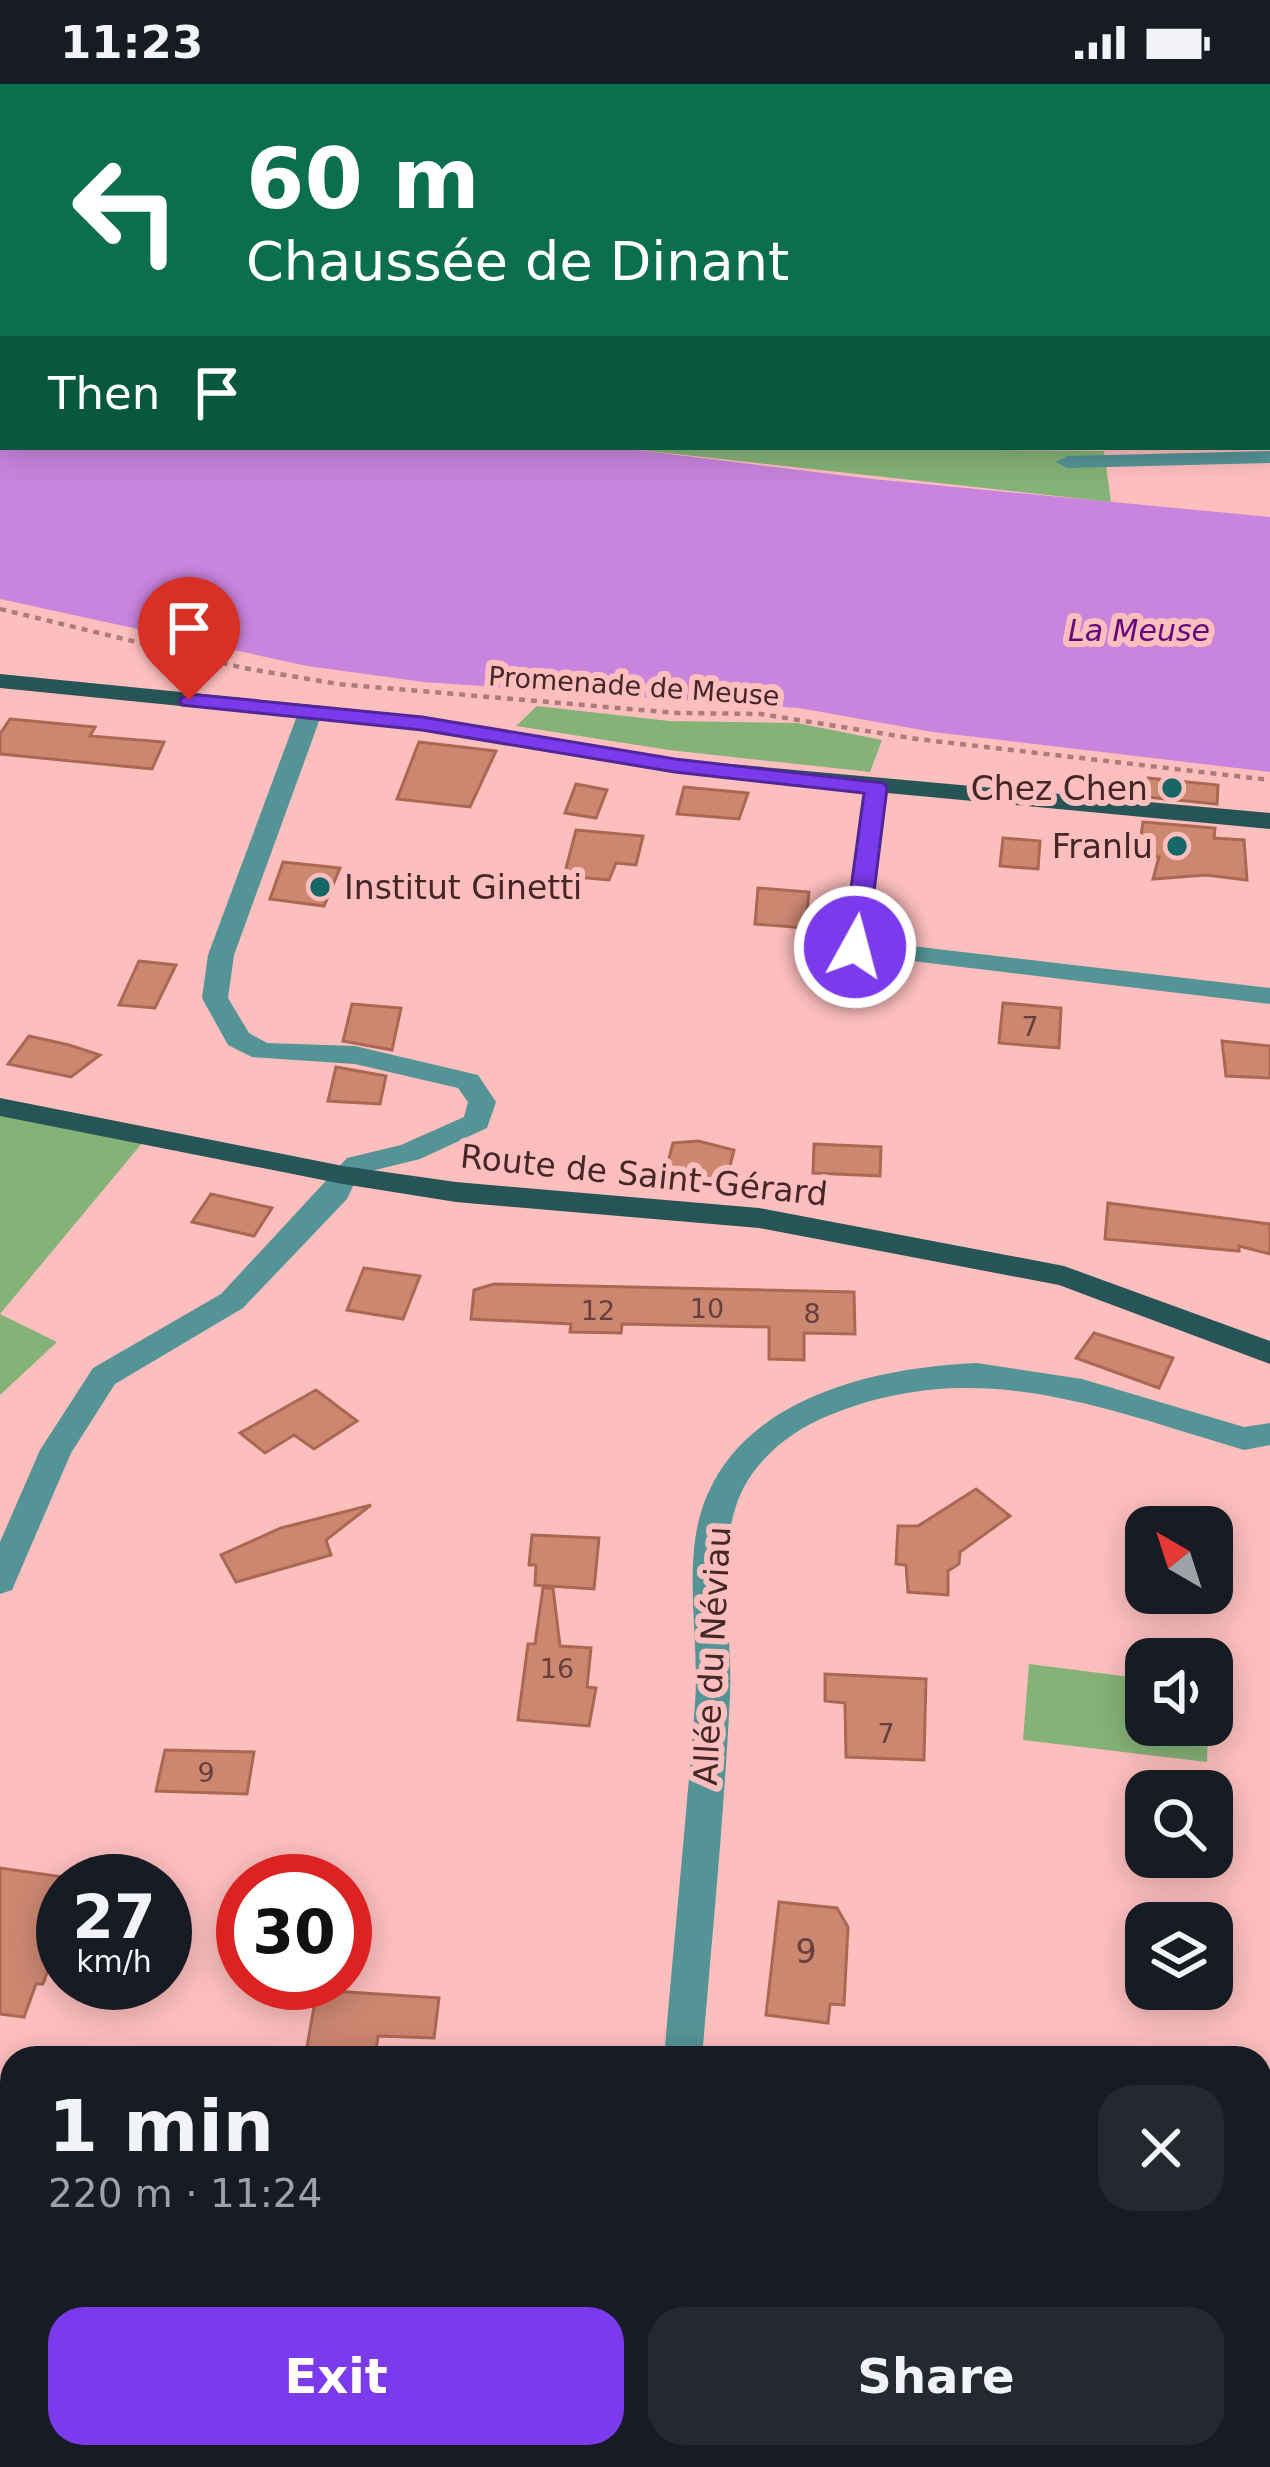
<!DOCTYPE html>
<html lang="en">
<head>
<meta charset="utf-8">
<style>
  :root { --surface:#171b24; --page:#242831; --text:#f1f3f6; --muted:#9ea1a6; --accent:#7c3aed }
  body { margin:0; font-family:"DejaVu Sans",sans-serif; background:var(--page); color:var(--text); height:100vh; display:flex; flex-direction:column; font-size:45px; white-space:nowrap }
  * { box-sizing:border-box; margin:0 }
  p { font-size:39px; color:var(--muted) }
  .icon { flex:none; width:66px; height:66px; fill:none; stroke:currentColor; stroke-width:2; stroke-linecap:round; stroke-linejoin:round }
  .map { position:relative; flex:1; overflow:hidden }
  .details { position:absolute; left:0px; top:1962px; width:1272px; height:423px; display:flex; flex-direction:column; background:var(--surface); border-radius:36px 36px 0 0; box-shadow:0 6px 30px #0003 }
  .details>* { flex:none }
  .top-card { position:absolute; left:0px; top:0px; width:1272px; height:366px; box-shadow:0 6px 30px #0003; background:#0b6e4f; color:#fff; overflow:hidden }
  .needle { width:78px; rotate:321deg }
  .fabs { position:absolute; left:1125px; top:1422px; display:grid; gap:24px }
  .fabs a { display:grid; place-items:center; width:108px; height:108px; border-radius:24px; background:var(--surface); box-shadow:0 6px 30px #0003; font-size:60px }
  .speed { position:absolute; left:36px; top:1770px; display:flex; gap:24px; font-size:60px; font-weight:700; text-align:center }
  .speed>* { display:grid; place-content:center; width:156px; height:156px; border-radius:50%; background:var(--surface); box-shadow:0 6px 30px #0003; line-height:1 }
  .speed small { font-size:30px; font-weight:400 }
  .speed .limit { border:18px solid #d22; background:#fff; color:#111 }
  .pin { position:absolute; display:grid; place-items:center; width:102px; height:102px; color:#fff; margin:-123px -51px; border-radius:50% 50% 50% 0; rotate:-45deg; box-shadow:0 0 12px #0007 }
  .pin .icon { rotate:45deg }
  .me { position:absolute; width:132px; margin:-66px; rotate:7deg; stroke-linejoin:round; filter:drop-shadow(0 0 9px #0008) }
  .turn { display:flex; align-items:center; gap:42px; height:252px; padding:0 48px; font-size:54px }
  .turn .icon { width:156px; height:156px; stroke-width:2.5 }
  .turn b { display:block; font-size:84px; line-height:102px }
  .then { display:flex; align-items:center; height:114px; padding:0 48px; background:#0003; gap:24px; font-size:45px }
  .round { display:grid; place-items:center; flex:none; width:126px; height:126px; border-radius:36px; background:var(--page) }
  .head { display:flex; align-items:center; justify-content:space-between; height:204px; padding:0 48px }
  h1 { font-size:72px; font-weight:800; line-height:90px }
  .cta { display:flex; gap:24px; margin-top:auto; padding:24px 48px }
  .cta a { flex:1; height:138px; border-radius:36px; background:var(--accent); color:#fff; font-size:48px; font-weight:800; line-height:138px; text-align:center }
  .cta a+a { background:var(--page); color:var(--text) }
  .status { display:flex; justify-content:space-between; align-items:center; height:84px; padding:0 60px; background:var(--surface); direction:ltr }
  .status svg { height:33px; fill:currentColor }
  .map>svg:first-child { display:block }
</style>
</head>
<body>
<div class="status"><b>11:23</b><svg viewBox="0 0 49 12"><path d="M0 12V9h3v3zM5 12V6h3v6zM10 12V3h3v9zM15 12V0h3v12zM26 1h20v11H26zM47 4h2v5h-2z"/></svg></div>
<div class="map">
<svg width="1270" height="2383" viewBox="0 0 1270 2383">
  <rect width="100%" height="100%" fill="#fdbebe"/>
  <polygon fill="#f3aeaf" points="775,0 1270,0 1270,127 1269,3"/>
  <g fill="#85b277">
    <polygon points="8,0 768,0 770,3 3,3 3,70 0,1"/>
    <polygon points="613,363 1104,367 1111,418"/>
    <polygon points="537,622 669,637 797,639 882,656 870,688 669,666 516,642"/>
    <polygon points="0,1023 148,1052 0,1230 57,1258 0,1311"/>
    <polygon points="1029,1580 1146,1595 1146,1641 1208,1641 1207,1678 1023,1656"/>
  </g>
  <polygon fill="#c984dd" points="0,260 3,363 613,363 872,395 1270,433 1270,688 933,648 799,624 424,598 307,582 0,515"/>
  <g fill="#cc8771" stroke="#aa6853" stroke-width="3">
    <polygon points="10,635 95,643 90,652 164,658 152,685 0,670 0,650"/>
    <polygon points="419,658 496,667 470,723 397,715"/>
    <polygon points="1148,694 1218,701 1217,720 1146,713"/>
    <polygon points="576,700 607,706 596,734 565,729"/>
    <polygon points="684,703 748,709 739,735 677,730"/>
    <polygon points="1143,738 1215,744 1214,754 1244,756 1247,796 1206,791 1153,795 1159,773 1138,771"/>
    <polygon points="576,746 643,752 636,781 616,779 609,796 564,792"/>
    <polygon points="1003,754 1040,757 1038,785 1000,782"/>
    <polygon points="283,778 340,784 324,822 270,815"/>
    <polygon points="758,804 809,808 805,844 755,840"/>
    <polygon points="139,877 176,881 155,924 119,921"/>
    <polygon points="1003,919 1061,924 1059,964 999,959"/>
    <polygon points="352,920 401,924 392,966 343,957"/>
    <polygon points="29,952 69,961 100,971 71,993 8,980"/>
    <polygon points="1222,957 1270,962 1270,994 1226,992"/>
    <polygon points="336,983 386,992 380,1020 328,1017"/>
    <polygon points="698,1057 734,1066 725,1102 664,1094 673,1059"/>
    <polygon points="814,1060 881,1063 880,1092 813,1089"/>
    <polygon points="211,1110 272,1124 254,1152 192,1138"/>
    <polygon points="1108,1119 1270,1140 1270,1170 1239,1162 1239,1167 1105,1155"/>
    <polygon points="364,1184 420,1192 403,1235 347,1226"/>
    <polygon points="494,1200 854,1208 855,1250 804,1249 804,1276 769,1275 769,1243 622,1240 621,1249 570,1248 571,1240 471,1235 474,1206"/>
    <polygon points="1094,1249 1173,1274 1159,1304 1076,1274"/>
    <polygon points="316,1306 357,1337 314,1365 294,1351 265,1369 240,1349"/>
    <polygon points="976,1405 1010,1432 960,1468 959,1480 948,1487 948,1511 908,1508 906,1481 896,1480 898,1442 918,1442"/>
    <polygon points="371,1421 326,1456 331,1471 236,1498 221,1471 281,1444"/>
    <polygon points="532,1451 599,1454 594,1505 535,1501 536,1481 529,1481"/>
    <polygon points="543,1504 553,1504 560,1562 591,1564 587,1603 596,1604 589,1642 518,1636 528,1560 535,1560"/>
    <polygon points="825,1590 926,1595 924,1676 846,1673 845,1619 825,1617"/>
    <polygon points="165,1666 254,1668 247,1710 156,1707"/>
    <polygon points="0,1784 63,1793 63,1844 43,1900 36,1900 24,1933 0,1930"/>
    <polygon points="779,1818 837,1824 848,1843 844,1921 830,1920 828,1939 766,1931"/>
    <polygon points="317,1906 439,1914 434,1954 378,1952 375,1974 305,1974"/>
  </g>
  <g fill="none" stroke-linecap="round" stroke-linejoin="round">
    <polyline stroke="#ac7b7b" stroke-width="4.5" stroke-dasharray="6 6" stroke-linecap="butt" points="0,525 244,584 338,600 677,629 761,630 917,655 1270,696"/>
    <g fill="#559496" fill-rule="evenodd">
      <polygon points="770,0 787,0 789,3 772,3"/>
      <rect x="1269" y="7" width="1" height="10"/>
      <rect x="1269" y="37" width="1" height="11"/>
      <rect x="0" y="65" width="3" height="11"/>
      <polygon points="1270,367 1270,379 1067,384 1056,378 1067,372"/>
      <polygon points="310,622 322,629 234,871 228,914 249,949 267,959 355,962 478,991 496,1018 487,1044 420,1075 367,1088 356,1096 347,1115 243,1224 115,1300 71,1369 12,1506 0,1510 0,1458 40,1366 93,1284 221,1210 347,1074 401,1061 464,1033 468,1018 458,1004 355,980 252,973 228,961 202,914 208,871 298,629"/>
      <polygon points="876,696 888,703 869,857 1270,904 1270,920 846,869 842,863 864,703"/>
      <path d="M977,1279l105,16 162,48 26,-4v22l-26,5c-143,-42 -266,-95 -414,-35 -41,16 -80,48 -94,91 -20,61 -3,127 -6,190 -6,121 -18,241 -28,362h-38c10,-118 22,-236 31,-354 4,-54 -7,-109 0,-164 19,-135 166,-172 282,-177z"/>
      <polygon points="0,2213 12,2218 12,2260 0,2255"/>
      <polygon points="207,2373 261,2373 266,2383 211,2383"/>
      <polygon points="629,2373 671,2373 671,2383 627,2383"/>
    </g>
    <g fill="#275456" fill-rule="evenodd">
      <polygon points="0,184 3,185 3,197 0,196"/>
      <rect x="1269" y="310" width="1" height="12"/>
      <polygon points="0,590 422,632 675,675 1270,729 1270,745 675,689 422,646 0,604"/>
      <polygon points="0,1014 343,1082 456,1098 759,1124 1064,1182 1270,1257 1270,1280 1059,1201 759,1144 456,1118 343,1100 0,1032"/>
    </g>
  </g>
  <polygon fill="#7c3aed" stroke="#51269a" stroke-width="3" points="189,610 422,633 675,675 884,699 887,704 867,863 855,870 843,863 864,709 675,688 422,646 182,621 179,616"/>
  <g fill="#176668" stroke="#fdbebe" stroke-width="4.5">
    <circle cx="1172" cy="704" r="12"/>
    <circle cx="1177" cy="762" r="12"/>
    <circle cx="320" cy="803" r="12"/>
  </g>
  <g text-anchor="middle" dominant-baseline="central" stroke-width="12" stroke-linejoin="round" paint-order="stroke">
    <g font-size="27" fill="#462728" stroke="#fdbebe">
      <text transform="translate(634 602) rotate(4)">Promenade de Meuse</text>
    </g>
    <g font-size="27" fill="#683f3a">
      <text x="1030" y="942">7</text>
      <text x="707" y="1224">10</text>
      <text x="598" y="1226">12</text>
      <text x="812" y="1229">8</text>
      <text x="557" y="1584">16</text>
      <text x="886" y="1649">7</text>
      <text x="206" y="1688">9</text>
    </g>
    <g font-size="30" font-style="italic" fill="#65077a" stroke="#fdbebe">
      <text x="1139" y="546">La Meuse</text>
    </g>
    <g font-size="33" fill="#462728" stroke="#fdbebe" text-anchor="end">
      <text x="1148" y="704">Chez Chen</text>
      <text x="1153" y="762">Franlu</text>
      <text x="344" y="803" text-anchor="start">Institut Ginetti</text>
    </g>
    <g font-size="33" fill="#462728" stroke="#fdbebe">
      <text transform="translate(644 1091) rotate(6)">Route de Saint-Gérard</text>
      <text transform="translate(712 1572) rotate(-87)">Allée du Néviau</text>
    </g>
    <g font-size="33" fill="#683f3a">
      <text x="806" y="1867">9</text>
    </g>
  </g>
</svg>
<div class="fabs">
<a><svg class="needle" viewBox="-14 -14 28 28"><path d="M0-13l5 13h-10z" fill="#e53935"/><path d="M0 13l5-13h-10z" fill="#9ea1a6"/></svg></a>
<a><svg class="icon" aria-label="sound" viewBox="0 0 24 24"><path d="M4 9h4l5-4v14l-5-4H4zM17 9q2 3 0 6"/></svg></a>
<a><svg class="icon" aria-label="search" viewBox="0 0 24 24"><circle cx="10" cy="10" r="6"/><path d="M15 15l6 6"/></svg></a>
<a><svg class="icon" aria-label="layers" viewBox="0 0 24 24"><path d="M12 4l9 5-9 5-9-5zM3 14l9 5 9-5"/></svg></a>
</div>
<div class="speed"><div>27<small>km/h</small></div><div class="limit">30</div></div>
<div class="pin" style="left:189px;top:616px;background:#d93025"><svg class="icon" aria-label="arrive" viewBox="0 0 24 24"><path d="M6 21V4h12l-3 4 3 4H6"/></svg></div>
<svg class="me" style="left:855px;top:863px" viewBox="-20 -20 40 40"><circle r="17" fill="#7c3aed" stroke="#fff" stroke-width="3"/><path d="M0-11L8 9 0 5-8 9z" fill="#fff"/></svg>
<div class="top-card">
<div class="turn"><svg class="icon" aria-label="left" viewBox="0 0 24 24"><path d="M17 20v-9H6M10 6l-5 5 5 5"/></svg><div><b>60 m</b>Chaussée de Dinant</div></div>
<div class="then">Then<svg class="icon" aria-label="arrive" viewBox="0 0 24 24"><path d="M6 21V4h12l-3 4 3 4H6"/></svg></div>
</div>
<section class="details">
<div class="head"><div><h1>1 min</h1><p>220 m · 11:24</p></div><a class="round"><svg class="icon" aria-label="close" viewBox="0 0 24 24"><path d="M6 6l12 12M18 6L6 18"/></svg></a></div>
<div class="cta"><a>Exit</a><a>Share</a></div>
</section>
</div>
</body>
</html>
